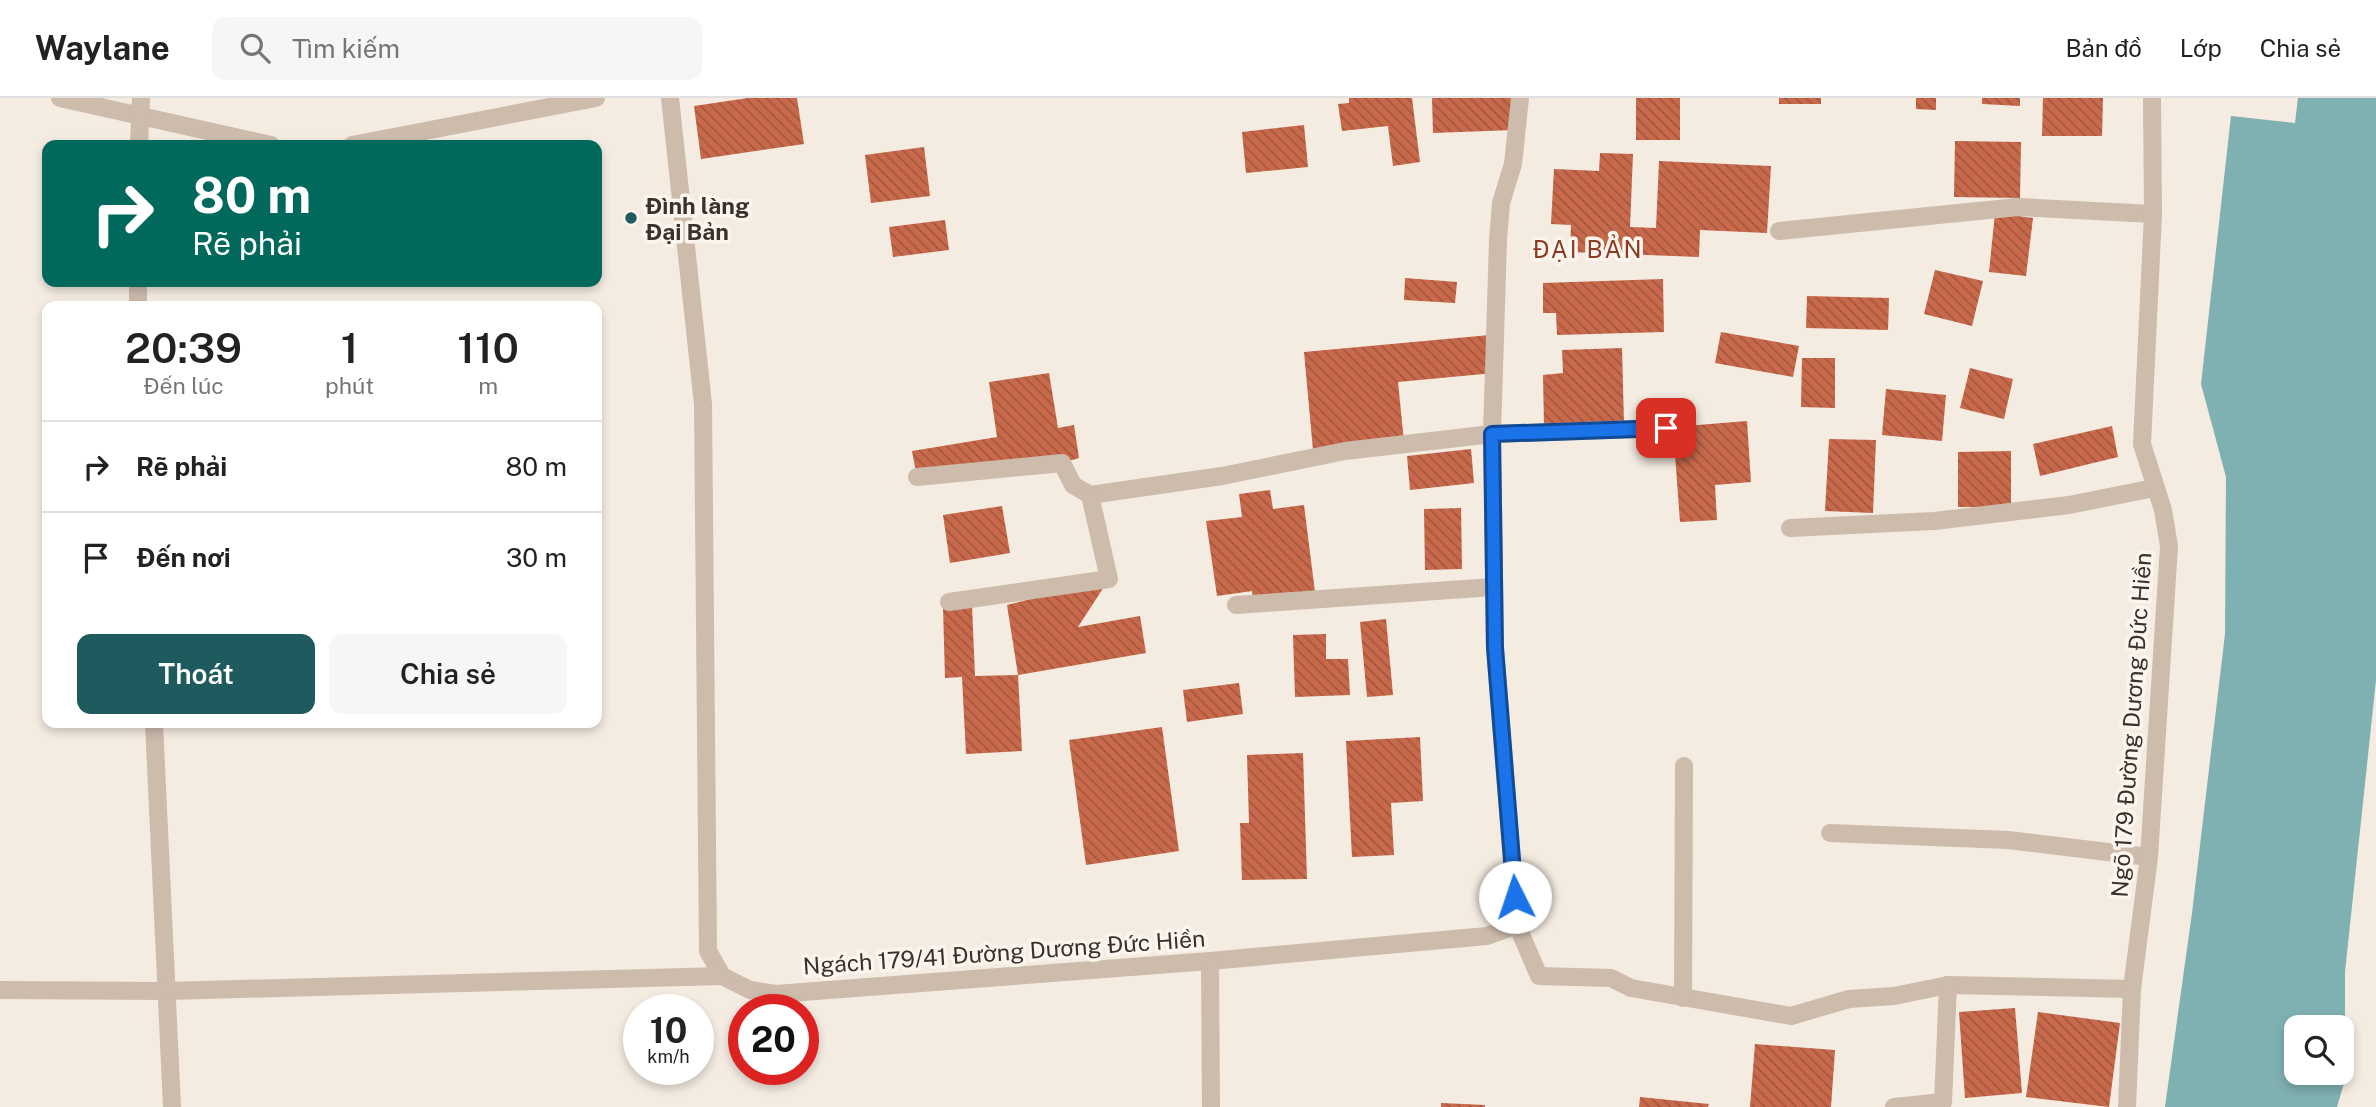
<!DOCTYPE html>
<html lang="vi">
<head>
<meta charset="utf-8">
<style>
  :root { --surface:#fff; --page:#f6f6f6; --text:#222; --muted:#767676; --line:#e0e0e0; --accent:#1f5a5e }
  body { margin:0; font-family:"Public Sans",sans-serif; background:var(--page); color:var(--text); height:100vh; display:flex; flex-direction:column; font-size:26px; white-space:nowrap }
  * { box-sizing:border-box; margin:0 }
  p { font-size:23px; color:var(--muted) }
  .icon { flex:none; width:38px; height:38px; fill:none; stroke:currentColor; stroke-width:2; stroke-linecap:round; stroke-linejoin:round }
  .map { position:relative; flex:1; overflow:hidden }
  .drawer { position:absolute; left:42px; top:203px; width:560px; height:427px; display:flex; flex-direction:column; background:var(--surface); border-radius:14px; box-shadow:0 4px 10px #0003 }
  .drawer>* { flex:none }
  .guide { position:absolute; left:42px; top:42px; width:560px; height:147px; border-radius:14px; box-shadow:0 4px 10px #0003; background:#00695c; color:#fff; overflow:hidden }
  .buttons { position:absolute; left:2284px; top:917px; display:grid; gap:14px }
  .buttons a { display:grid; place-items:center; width:70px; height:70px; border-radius:14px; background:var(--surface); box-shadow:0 4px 10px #0003; font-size:35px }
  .speed { position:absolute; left:623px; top:896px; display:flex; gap:14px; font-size:35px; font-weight:700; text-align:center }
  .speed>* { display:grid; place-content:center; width:91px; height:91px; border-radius:50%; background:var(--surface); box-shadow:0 4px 10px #0003; line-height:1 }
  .speed small { font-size:18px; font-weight:400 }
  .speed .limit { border:10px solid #d22; background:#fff; color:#111 }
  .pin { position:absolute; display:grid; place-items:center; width:60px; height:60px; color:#fff; margin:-30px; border-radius:14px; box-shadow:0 4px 10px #0006 }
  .me { position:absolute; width:77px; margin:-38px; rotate:356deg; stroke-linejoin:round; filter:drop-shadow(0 0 5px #0008) }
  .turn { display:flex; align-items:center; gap:24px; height:147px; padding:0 35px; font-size:32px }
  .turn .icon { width:91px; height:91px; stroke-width:2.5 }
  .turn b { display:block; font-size:49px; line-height:60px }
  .eta { display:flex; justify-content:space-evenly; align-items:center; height:119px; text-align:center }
  .eta b { font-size:42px; font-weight:600; line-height:49px }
  .primary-button { display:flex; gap:14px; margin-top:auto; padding:14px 35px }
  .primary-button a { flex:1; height:80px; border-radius:14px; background:var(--accent); color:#fff; font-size:28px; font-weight:600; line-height:80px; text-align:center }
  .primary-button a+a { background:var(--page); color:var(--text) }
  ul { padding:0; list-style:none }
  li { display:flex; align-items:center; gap:21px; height:91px; padding:0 35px; border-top:2px solid var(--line) }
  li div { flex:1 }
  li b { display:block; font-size:26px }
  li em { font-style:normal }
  header { display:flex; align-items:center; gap:42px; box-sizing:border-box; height:98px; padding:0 35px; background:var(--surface); border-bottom:2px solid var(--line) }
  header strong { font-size:33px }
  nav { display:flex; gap:38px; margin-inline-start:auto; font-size:24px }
  .search { width:490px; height:63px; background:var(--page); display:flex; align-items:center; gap:18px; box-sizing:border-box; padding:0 24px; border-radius:14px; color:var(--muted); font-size:26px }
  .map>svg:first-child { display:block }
</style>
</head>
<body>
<header>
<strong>Waylane</strong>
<div class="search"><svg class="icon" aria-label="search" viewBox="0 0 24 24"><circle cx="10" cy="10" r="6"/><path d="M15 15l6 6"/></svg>Tìm kiếm</div>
<nav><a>Bản đồ</a><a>Lớp</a><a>Chia sẻ</a></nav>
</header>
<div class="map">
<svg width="2376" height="1009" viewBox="0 0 2376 1009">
  <defs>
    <pattern id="building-back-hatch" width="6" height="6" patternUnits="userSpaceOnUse" patternTransform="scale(1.75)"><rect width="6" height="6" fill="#c8694b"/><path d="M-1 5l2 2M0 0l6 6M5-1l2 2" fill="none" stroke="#a4573f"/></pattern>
  </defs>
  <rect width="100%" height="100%" fill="#f4ebe1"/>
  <path fill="#7fb0b2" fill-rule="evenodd" d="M2298,0h78v582l-31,292v108l-8,27h-172l27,-194 33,-279 1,-157 -25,-93 30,-268 64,7zM2296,929h46v46h-46z"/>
  <g fill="url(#building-back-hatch)">
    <polygon points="748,0 797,0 804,46 701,61 694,8"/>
    <polygon points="1349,0 1412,0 1420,64 1393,68 1388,28 1342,33 1338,6 1349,5"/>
    <polygon points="1432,0 1512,0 1513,32 1433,35"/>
    <rect x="1636" y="0" width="44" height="42"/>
    <rect x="1779" y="0" width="42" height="6"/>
    <polygon points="1916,0 1936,0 1936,12 1916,11"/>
    <polygon points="1982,0 2020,0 2020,8 1982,6"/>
    <polygon points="2043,0 2103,0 2102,38 2042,38"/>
    <polygon points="1304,27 1308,69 1246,75 1242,34"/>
    <polygon points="1955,43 2021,44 2020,100 1954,99"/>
    <polygon points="924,49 930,98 871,105 865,57"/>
    <polygon points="1600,55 1633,56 1630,129 1656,130 1659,63 1771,68 1767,135 1700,132 1699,159 1570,154 1571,127 1551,126 1554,71 1599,73"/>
    <polygon points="1995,115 2033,120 2026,178 1989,174"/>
    <polygon points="945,122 949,152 893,159 889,129"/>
    <polygon points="1935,172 1983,183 1972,228 1924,216"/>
    <polygon points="1405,180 1457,184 1455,205 1404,202"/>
    <polygon points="1663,181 1664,234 1557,237 1556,215 1543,215 1543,185"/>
    <polygon points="1807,198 1889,200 1888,232 1806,230"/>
    <polygon points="1721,234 1799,248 1793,279 1715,265"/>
    <polygon points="1490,237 1494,275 1398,284 1404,344 1313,352 1304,254"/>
    <polygon points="1622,250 1624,326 1544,328 1543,277 1563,275 1562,252"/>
    <polygon points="1802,260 1835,260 1835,310 1801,309"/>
    <polygon points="1970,270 2013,281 2004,321 1960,310"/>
    <polygon points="1049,275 1058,330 1074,327 1079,360 1062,365 917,379 912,353 997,339 989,284"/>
    <polygon points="1886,291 1946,297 1942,343 1882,337"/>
    <polygon points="1747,323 1751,384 1715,387 1717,422 1680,424 1673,329"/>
    <polygon points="2112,328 2118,359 2040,378 2033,346"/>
    <polygon points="1829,341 1876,342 1873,415 1825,413"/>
    <polygon points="1471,351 1474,385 1410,392 1407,358"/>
    <polygon points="2011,353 2011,409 1958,409 1958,354"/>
    <polygon points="1270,392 1273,411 1304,407 1316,502 1254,510 1252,493 1217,498 1206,423 1242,419 1239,396"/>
    <polygon points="1002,408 1010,455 950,465 943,417"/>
    <polygon points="1461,410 1462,471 1425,472 1424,411"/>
    <polygon points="1109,481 1078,529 1140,518 1146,555 1018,577 1007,507"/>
    <polygon points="972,508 975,578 1018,577 1022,653 966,656 962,579 945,580 943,509"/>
    <polygon points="1386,521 1393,597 1367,599 1360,524"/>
    <polygon points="1326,536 1326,561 1348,561 1350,597 1295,599 1293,537"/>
    <polygon points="1239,585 1243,616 1187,624 1183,592"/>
    <polygon points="1162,629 1179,753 1086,767 1069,642"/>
    <polygon points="1420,639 1423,703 1391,705 1394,757 1352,759 1346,643"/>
    <polygon points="1303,655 1307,781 1242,782 1240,725 1249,725 1247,657"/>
    <polygon points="2015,910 2022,995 1965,1000 1959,914"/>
    <polygon points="2038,914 2120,925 2109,1009 2026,999"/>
    <polygon points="1755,946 1835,952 1831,1009 1750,1009"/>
    <polygon points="1640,999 1709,1006 1708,1009 1639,1009"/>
    <polygon points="1441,1005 1485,1007 1485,1009 1441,1009"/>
  </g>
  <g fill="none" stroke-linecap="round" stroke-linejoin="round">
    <g stroke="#cdbbac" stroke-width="18">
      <polyline points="60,0 271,47"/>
      <polyline points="670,0 703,306 708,853 722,878 750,892 776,896 1210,863 1487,838 1517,827 1539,878 1611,880 1631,890 1791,918 1849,901 1894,898 1948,887 2132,891"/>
      <polyline points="139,47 141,0"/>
      <polyline points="352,47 596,0"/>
      <polyline points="1779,133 2018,109 2153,116"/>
      <polyline points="138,208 138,184"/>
      <polyline points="917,379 1062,365 1073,387 1090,397 1222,378 1345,353 1492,336 1666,330"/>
      <polyline points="1790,430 1934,423 2069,407 2154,390"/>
      <polyline points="949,504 1109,481 1090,397"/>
      <polyline points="1236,507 1493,489"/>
      <polyline points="154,625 172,1009"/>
      <polyline points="1830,735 2008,742 2149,759"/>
      <polyline points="1517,827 1495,550 1492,336 1498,142 1501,105 1513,66 1520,0"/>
      <polyline points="1210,863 1211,1009"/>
      <polyline points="0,892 167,893 722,878"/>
      <polyline points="1683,900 1684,668"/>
      <polyline points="1894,1009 1943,1004 1948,887"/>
      <polyline points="2127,1009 2132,891 2149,759 2169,448 2163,412 2142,346 2153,116 2152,0"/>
    </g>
  </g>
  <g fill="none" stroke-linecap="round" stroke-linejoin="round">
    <defs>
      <polyline id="route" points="1515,799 1495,550 1492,336 1666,330"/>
    </defs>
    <use href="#route" stroke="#114b97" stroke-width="18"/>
    <use href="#route" stroke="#1a73e8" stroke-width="12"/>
  </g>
  <circle fill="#1f5a5e" stroke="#fbf5ee" stroke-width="2.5" cx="631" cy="120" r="7"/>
  <g text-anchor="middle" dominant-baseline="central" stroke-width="7" stroke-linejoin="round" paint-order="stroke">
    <g font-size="23" font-weight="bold" fill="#3b302b" stroke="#fbf5ee" text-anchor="start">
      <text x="645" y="107">Đình làng<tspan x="645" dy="26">Đại Bản</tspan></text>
    </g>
    <g font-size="23" fill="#3b302b" stroke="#fbf5ee">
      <text transform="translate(2131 627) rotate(-86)">Ngõ 179 Đường Dương Đức Hiền</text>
      <text transform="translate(1004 854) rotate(-4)">Ngách 179/41 Đường Dương Đức Hiền</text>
    </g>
    <g font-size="24" letter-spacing="2" fill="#8c3b22" stroke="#fbf5ee">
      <text x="1588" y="151">ĐẠI BẢN</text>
    </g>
  </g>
</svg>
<div class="buttons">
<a><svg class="icon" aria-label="search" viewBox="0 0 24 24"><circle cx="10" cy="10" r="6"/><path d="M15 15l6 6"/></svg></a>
</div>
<div class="speed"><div>10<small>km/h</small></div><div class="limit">20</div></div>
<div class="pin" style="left:1666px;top:330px;background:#d93025"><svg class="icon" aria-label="arrive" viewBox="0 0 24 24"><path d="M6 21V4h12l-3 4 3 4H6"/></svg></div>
<svg class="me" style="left:1515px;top:799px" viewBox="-20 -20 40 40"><circle r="19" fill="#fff"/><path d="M0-13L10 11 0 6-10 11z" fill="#1a73e8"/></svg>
<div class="guide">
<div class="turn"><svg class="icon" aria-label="right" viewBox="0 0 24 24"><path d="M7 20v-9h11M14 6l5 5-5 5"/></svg><div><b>80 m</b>Rẽ phải</div></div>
</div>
<section class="drawer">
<div class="eta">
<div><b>20:39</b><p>Đến lúc</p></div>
<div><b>1</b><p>phút</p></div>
<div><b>110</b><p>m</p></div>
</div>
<ul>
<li><svg class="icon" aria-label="right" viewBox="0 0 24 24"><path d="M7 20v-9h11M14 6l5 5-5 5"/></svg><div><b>Rẽ phải</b></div><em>80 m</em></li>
<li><svg class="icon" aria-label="arrive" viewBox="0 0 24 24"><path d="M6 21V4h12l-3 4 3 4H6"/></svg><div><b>Đến nơi</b></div><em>30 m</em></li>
</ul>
<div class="primary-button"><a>Thoát</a><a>Chia sẻ</a></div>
</section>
</div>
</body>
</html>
